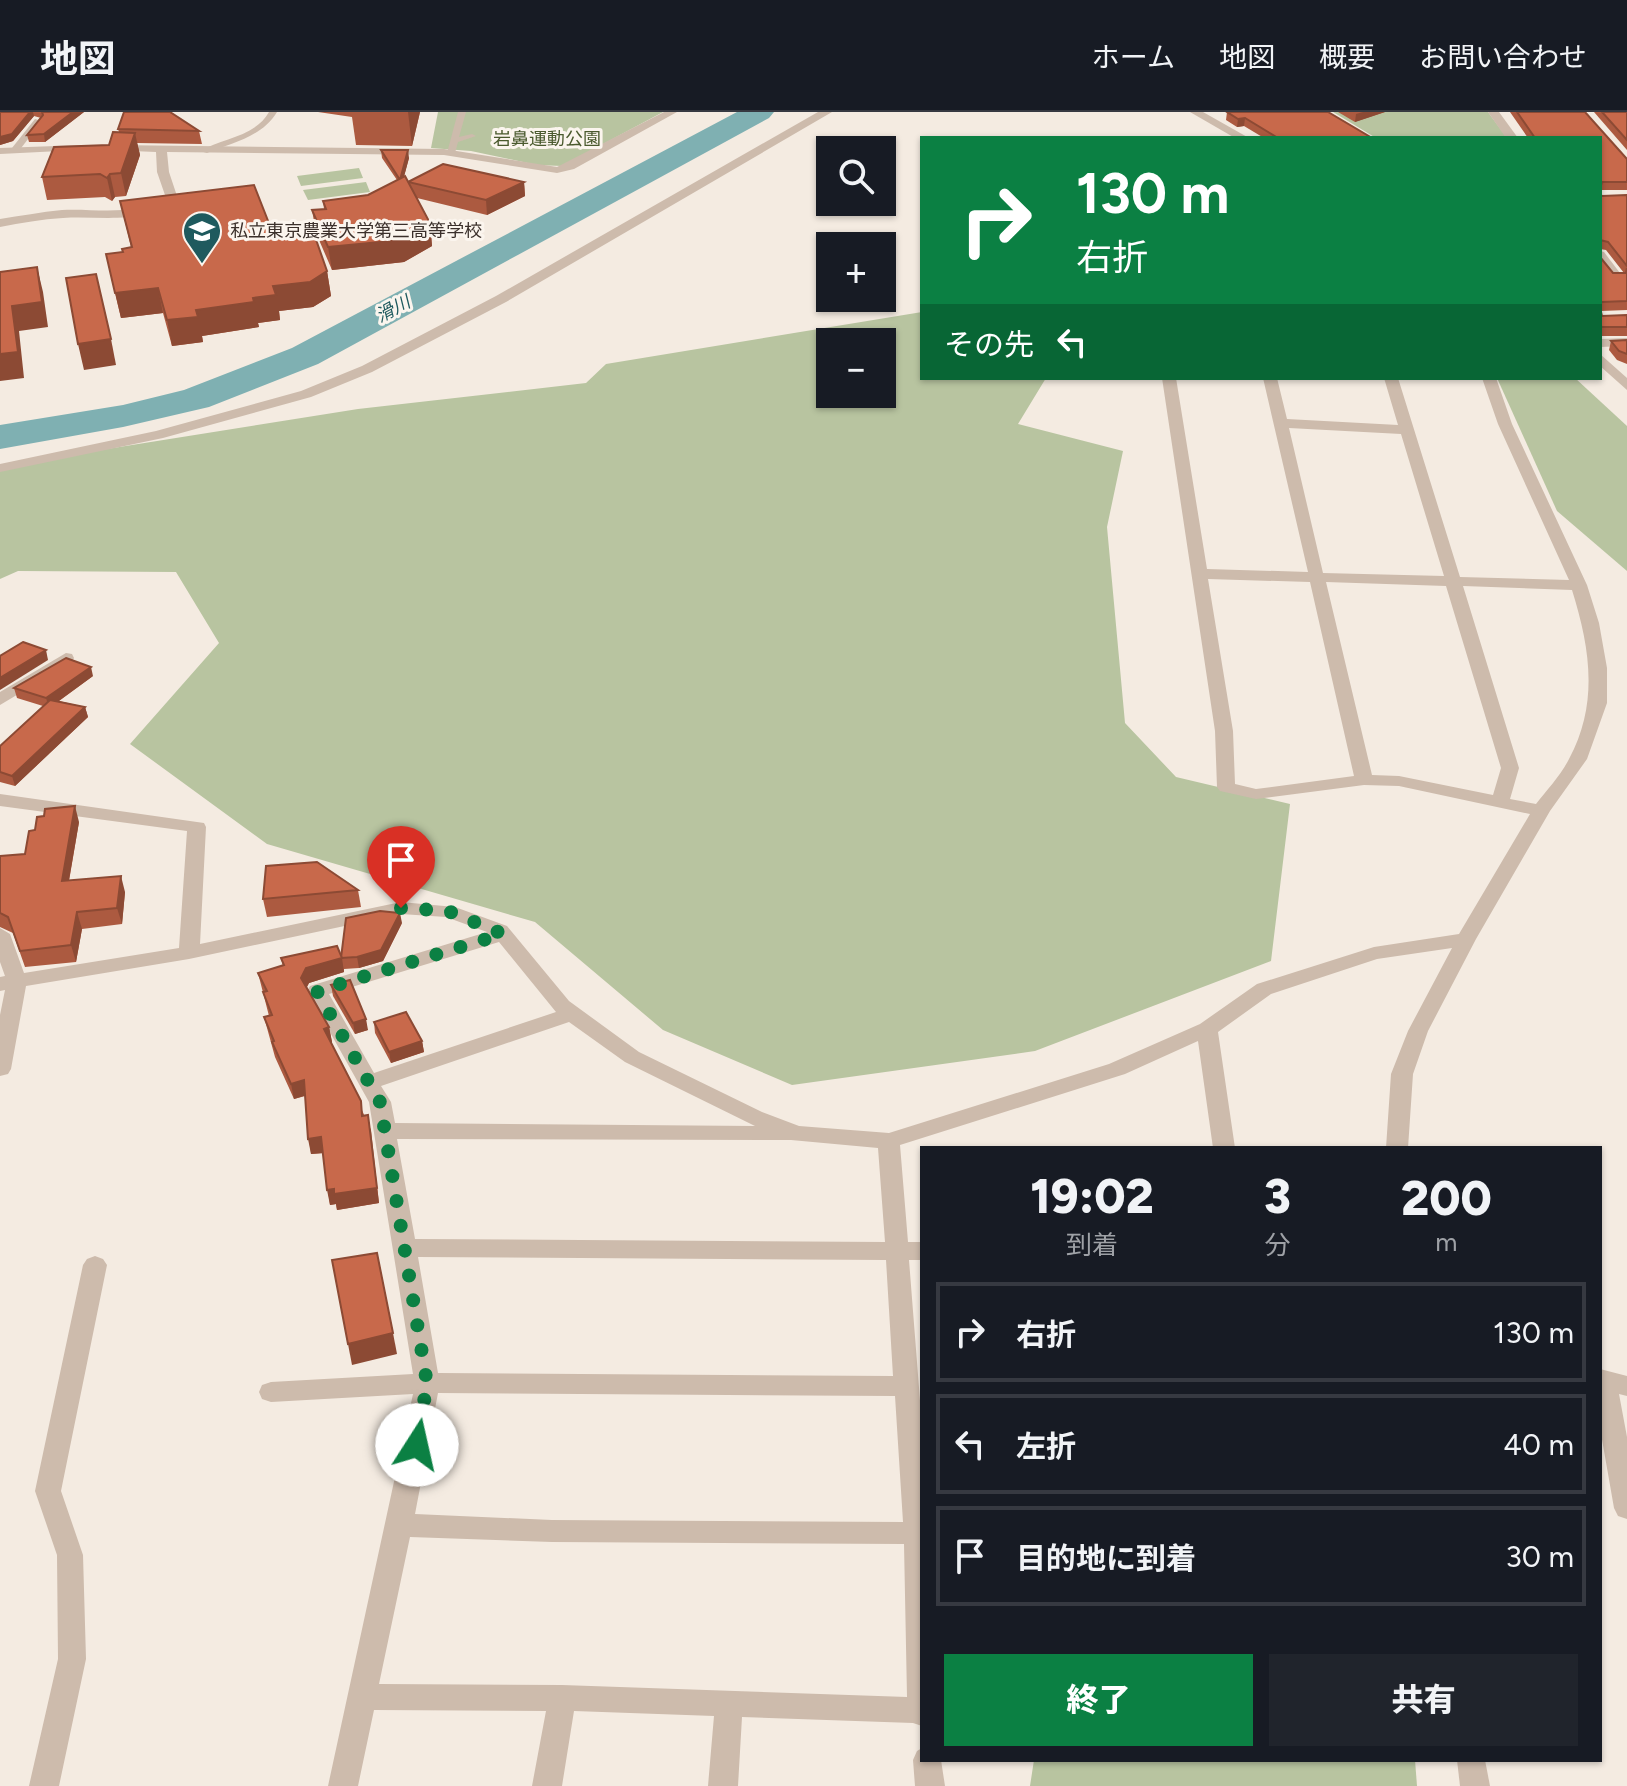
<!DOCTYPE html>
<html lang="ja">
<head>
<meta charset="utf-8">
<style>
  :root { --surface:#171b24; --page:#20242c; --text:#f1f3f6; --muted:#9ea1a6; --line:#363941; --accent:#0b8043 }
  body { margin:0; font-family:Figtree,"Noto Sans JP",sans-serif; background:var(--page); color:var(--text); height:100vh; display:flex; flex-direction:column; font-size:30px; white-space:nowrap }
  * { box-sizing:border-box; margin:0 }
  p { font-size:26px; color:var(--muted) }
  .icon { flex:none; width:44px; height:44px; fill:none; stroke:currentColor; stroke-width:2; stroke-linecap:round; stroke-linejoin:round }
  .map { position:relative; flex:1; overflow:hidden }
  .drawer { position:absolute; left:920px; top:1034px; width:682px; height:616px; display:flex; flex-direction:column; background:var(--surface); border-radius:0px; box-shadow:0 2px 6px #0004 }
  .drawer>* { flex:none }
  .guide { position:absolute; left:920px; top:24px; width:682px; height:244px; border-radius:0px; box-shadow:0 2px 6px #0004; background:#0b8043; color:#fff; overflow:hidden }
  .buttons { position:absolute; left:816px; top:24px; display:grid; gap:16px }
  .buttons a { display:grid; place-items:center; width:80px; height:80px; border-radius:0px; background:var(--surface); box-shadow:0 2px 6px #0004; font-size:40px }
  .pin { position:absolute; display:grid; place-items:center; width:68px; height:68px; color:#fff; margin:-82px -34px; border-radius:50% 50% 50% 0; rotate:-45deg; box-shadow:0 0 8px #0007 }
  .pin .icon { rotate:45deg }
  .me { position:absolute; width:88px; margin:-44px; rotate:10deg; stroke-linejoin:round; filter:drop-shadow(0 0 6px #0008) }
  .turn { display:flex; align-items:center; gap:28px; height:168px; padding:0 24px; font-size:36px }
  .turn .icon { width:104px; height:104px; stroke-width:2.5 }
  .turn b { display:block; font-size:56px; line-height:68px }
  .then { display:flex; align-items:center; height:76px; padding:0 24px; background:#0003; gap:16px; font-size:30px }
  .eta { display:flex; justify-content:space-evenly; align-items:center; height:136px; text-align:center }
  .eta b { font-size:48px; font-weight:800; line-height:56px }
  .primary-button { display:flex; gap:16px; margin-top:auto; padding:16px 24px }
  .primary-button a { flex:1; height:92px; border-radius:0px; background:var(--accent); color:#fff; font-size:32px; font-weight:800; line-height:92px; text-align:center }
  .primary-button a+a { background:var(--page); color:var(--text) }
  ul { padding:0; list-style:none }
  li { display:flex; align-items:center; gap:24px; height:100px; margin:0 16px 12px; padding:0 8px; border:4px solid var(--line); border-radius:0px }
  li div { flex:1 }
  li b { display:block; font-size:30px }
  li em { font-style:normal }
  header { display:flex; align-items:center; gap:48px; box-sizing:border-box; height:112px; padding:0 40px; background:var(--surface); border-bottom:2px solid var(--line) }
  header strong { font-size:38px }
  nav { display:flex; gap:44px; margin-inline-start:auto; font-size:28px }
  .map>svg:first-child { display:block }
</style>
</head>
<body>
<header>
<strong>地図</strong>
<nav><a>ホーム</a><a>地図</a><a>概要</a><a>お問い合わせ</a></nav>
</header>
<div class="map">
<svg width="1627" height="1674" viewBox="0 0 1627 1674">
  <rect width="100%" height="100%" fill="#f4ebe1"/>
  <g fill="#b8c4a0" fill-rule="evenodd">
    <polygon points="438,0 663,0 562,54 537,53 471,39 431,36"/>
    <polygon points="1333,0 1488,0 1507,26 1376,26"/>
    <polygon points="359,56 363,66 301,74 297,64"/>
    <polygon points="366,70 370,80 308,88 303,78"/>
    <path d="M922,200v66h124l-28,46 105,27 -16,76 18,196 51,54 114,27 -19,157 -236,90 -243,34 -129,-55 -128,-108 -268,-78 -137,-100 89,-101 -43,-71 -158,-1 -18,8v-113l358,-57 228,-26 20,-19zM830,230h52v52h-52z"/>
    <polygon points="1497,266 1575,266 1627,314 1627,459 1557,399"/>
    <polygon points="1034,1648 1415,1648 1417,1674 1030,1674"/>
  </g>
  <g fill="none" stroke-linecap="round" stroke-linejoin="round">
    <polygon fill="#7fb0b2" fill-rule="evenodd" points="737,0 774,0 769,6 318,252 209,295 123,315 0,337 0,313 123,293 184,278 292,236"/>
    <g fill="#cdbbac" fill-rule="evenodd">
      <path d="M269,0h8c-15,25 -45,31 -70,41l-7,-2c22,-13 55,-14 69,-39z"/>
      <polygon points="458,0 466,0 459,25 472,22 476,24 458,30 455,41 451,43 447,41"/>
      <polygon points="35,7 42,9 18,40 12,40 12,36"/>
    </g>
    <g fill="#cdbbac" fill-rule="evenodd">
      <path d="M664,0h13l-103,57 -17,4 -113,-18 -277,-3 2,20 8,24c-29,31 -77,19 -114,22 -21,1 -42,5 -63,9v-8c20,-3 41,-7 62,-9 34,-2 74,8 103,-15l-8,-23 -1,-20 -48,-2v-4l4,-1 332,4 113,18z"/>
      <polygon points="818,0 832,0 506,190 372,260 311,285 163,326 0,360 0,352 156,319 301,279 362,254 496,184"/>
      <polygon points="1190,0 1203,0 1249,26 1235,26"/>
      <polygon points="1488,0 1499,0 1518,26 1506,26"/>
      <polygon points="84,33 86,35 80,38 0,42 0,36"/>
      <polygon points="1600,139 1604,140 1623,165 1621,168 1613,168 1600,151"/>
      <polygon points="1627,226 1627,234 1600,235 1600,227"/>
      <polygon points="1600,242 1627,266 1627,278 1600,254"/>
      <path d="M1162,266h14l31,191 101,3 -45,-194h14l10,41 111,6 -14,-47h14l62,199 109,3 -71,-156 -16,-46h14l16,46 75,161 12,38 8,45v35l-20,56 -37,52 -74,128 -48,92 -15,43 -5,74h-22l5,-74 17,-43 44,-83 -75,11 -106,35 -53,38 17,116h-22l-15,-107 -73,33 -225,71 8,97h14v18h-13l13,166v300l-9,-3 -171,-6 -4,69h-30l6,-70 -140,-5 -12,75h-30l14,-75 -172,-1 -16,76h-30l85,-392 -142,8 -9,-3 -3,-7 3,-7 9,-3 142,-8 -44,-272 -62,-111 3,-5 177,-54 -41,-15 -45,-3 -212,45 -163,27 -15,83 -3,5 -8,2v-61l5,-25 -5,1v-14l5,-1 -5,-14v-34l10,6 14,39 155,-25 8,-117 -187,-25v-12l204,29 2,4 -6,117 201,-42 54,5 52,19 62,75 70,51 123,60 37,14 90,7 220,-69 91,-40 57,-40 117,-37 85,-13 71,-120 -131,-28 -35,-1 -108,14 -36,-8 -3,-4 -2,-56zM1289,316l112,6 43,142 -121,-3zM1208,467l102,3 44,194 -98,13 -21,-5 -2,-53zM1326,470l120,4 55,182 -8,27 -94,-19 -27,-1zM1463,474l109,4c18,58 27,113 -3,169 -8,16 -22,31 -33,45l-26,-5 9,-31zM499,830l57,70 -182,61 -45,-79zM569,910l56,40 130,64 -360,-3 -4,-21 -10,-16zM397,1027l394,1 87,8 7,94 -470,-3zM418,1145l468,3 7,116 -455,-3zM438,1281l457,3 8,126 -351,-2 -137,-6zM410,1425l142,5 352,2 3,153 -345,-12 -183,-1z"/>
      <polygon points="66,541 72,542 74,546 72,550 0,593 0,580"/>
      <polygon points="95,1144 103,1147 107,1153 61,1379 83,1443 86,1547 59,1674 29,1674 58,1547 57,1443 35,1379 83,1153 87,1147"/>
      <polygon points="1600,1257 1627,1264 1627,1284 1619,1282 1627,1325 1627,1407 1618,1404 1614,1396 1600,1316"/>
      <polygon points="922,1636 922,1648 941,1648 945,1674 915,1674 913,1648 917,1639"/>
      <polygon points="1457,1648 1485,1648 1490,1674 1460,1674"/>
    </g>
  </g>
  <g fill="#ac5a40">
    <polygon points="0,0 84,0 45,30 29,30 27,23 41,6 34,4 13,29 0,33"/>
    <polygon points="318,0 420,0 412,34 356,33 352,5"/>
    <polygon points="1227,0 1372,26 1264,26 1244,14 1237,15 1226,8"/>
    <polygon points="1338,0 1385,0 1355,10"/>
    <polygon points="1510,0 1585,0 1627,47 1627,78 1600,78 1600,26 1528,26"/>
    <polygon points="1594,0 1627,0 1627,38"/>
    <polygon points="118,17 199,19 202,32 137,31 140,43 126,84 115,85 112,89 105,85 47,88 42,65 109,33 119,20"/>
    <polygon points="381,38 409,46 404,64 408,70 524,70 525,84 487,103 417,86 430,111 432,134 404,150 332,158 316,121 312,98 324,97 323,89 368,83 397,68 382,46"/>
    <polygon points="1627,83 1627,198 1601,199 1602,204 1627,203 1627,224 1600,224 1600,145 1613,161 1624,161 1606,138 1600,137 1602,84"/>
    <polygon points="120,89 274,124 327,159 331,184 313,195 279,199 280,208 258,211 259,215 202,224 203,230 172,234 163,201 121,206 106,142 123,140 131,135"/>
    <polygon points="1627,228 1627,252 1617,248 1609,238 1611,229"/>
    <polygon points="93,564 59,589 85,595 88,605 15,674 0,670 0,634 43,594 17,586 14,576"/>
    <polygon points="79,710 69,769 125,780 122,812 82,817 76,850 25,855 13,821 0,815 0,744 25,742"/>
    <polygon points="358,778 361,795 267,805 263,787"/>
    <polygon points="402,811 383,849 359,856 344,857 344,860 309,871 307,875 329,915 332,930 331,930 371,1018 379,1091 337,1098 336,1092 330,1093 323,1041 311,1042 305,984 294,987 275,945 264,905 269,904 258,861 283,854 281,846 341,845"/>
    <polygon points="331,873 368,918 355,922 333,884"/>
    <polygon points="374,910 422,929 424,940 391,951 375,921"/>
  </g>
  <g fill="#8c4a34">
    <polygon points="30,0 33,0 34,4 13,29 0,33 0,25"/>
    <polygon points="73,0 84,0 45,30 44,22"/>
    <polygon points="408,0 420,0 412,34"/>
    <polygon points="1363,0 1385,0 1355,10 1356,2"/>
    <polygon points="1245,6 1244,14 1237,15 1238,7"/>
    <polygon points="135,21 140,43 126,84 121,61"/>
    <polygon points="408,38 409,46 401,76 400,68"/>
    <polygon points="110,62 115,85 112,89 107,66"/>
    <polygon points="524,70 525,84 487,103 486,88"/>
    <polygon points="430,111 432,134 404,150 332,158 328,135"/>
    <polygon points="37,155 43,180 48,215 19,219 24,266 0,269 0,242 12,194"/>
    <polygon points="327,159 331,184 313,195 279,199 280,208 258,211 259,215 202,224 203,230 172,234 167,208 196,198 253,186 273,174"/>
    <polygon points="158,176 163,201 121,206 115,181"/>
    <polygon points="111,227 116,253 84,258 78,232"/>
    <polygon points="46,538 48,548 0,578 0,566"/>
    <polygon points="91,555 93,564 49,596 46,586"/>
    <polygon points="85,595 88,605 15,674 12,664"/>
    <polygon points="75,694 79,710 66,785 62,769"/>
    <polygon points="121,764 125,780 122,812 117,796"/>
    <polygon points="77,800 82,817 76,850 71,833"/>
    <polygon points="400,801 402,811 383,849 359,856 357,845"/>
    <polygon points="342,846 344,860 309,871 304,880 301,866 306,856"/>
    <polygon points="366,907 368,918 355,922 353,911"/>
    <polygon points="329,915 332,930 326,932 324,917"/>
    <polygon points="422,929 424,940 391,951 389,940"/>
    <polygon points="304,968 307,983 294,987 291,972"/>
    <polygon points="368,1003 379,1091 337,1098 336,1092 330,1093 327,1078"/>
    <polygon points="321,1025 324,1041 311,1042 308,1027"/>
    <polygon points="393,1221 397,1242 352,1253 348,1232"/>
  </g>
  <g fill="#c8694b" stroke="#8c4a34" stroke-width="2">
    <polygon points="0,0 30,0 12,22 0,25"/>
    <polygon points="42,0 73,0 44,22 27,23 43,3"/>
    <polygon points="124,0 170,0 199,19 118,17"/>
    <polygon points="1227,0 1328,0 1372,26 1278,26 1245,6 1238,7"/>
    <polygon points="1517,0 1585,0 1627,47 1627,70 1602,70 1600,77 1600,26 1535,26"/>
    <polygon points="1602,0 1627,0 1627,28"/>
    <polygon points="113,20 135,21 121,61 110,62 107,66 100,62 42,65 54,35 109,33"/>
    <polygon points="381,38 408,38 400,68"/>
    <polygon points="443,52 524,70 486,88 408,70"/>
    <polygon points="405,64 430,111 401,128 328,135 312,98 326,97 323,89 368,83"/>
    <polygon points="254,73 274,124 313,119 327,159 310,170 273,174 276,183 253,186 254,190 196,198 198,205 167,208 158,176 115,181 106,142 123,140 122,137 132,135 120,89"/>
    <polygon points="1600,82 1602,84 1627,83 1627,154 1608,130 1600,128 1600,133"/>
    <polygon points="1600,145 1613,161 1626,161 1627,156 1627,189 1602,190 1600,192"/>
    <polygon points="37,155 42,190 12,194 18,240 0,242 0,160"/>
    <polygon points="96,162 111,227 78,232 66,166"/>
    <polygon points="1600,196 1602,204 1627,203 1627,215 1602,215 1600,213"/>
    <polygon points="1627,228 1627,242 1619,239 1611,229"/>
    <polygon points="23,530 46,538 0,566 0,544"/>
    <polygon points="66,546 91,555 46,586 14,576"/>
    <polygon points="50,588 85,595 12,664 0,660 0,634"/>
    <polygon points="75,694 62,769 121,764 117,796 77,800 71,833 20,839 8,805 0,801 0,744 25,742 29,719 35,718 37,705 44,704 45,697"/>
    <polygon points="317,750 358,778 263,787 266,754"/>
    <polygon points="380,799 400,801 381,838 357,845 341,846 346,806"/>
    <polygon points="337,834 342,846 306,856 301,866 329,915 324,917 361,989 362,1004 368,1003 377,1076 334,1082 334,1077 327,1078 321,1025 308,1027 304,968 291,972 272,930 274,929 264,905 272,903 263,880 267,879 258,861 284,853 281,846"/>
    <polygon points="350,868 366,907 353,911 331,873"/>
    <polygon points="406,900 422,929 389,940 374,910"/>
    <polygon points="377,1141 393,1221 348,1232 332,1148"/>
  </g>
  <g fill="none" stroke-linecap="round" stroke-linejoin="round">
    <polyline stroke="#0b8043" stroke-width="14" stroke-dasharray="0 25.2" points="401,796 448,799 503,822 317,879 380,990 427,1271 417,1333"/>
  </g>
  <defs>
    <symbol id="school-pin" viewBox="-11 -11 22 30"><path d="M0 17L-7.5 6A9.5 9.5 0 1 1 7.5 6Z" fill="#1f5a5e" stroke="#fbf5ee"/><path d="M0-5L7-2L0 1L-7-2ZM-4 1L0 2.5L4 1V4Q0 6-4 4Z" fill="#fff"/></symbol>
  </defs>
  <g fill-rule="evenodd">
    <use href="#school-pin" x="180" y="97" width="44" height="60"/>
  </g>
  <g text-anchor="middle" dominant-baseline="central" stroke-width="6" stroke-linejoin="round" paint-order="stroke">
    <g font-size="18" fill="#4a5a2e" stroke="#fbf5ee">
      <text x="547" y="27">岩鼻運動公園</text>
    </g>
    <g font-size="18" fill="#3b302b" stroke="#fbf5ee" text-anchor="start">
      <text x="230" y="119">私立東京農業大学第三高等学校</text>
    </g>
    <g font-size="18" font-style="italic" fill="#1f5a5e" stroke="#fbf5ee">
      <text transform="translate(393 197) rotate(-28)">滑川</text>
    </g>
  </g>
</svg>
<div class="buttons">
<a><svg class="icon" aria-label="search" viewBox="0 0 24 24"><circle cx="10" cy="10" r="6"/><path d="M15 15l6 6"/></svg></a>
<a>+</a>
<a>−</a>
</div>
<div class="pin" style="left:401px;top:796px;background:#d93025"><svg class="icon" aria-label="arrive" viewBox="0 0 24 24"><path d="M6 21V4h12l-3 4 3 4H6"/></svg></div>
<svg class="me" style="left:417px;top:1333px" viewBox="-20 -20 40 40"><circle r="19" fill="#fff"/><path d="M0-13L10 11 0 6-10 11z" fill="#0b8043"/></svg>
<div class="guide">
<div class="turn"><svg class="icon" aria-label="right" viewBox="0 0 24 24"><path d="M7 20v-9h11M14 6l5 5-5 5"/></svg><div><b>130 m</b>右折</div></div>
<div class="then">その先<svg class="icon" aria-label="left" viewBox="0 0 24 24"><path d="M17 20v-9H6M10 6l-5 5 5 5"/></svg></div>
</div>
<section class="drawer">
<div class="eta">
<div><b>19:02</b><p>到着</p></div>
<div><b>3</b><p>分</p></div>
<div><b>200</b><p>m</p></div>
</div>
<ul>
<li><svg class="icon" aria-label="right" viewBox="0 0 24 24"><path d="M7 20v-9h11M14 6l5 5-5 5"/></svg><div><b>右折</b></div><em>130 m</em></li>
<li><svg class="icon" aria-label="left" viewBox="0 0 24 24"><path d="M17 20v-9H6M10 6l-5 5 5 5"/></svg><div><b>左折</b></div><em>40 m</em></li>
<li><svg class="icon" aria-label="arrive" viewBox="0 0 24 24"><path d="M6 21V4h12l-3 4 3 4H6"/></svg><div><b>目的地に到着</b></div><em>30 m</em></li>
</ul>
<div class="primary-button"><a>終了</a><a>共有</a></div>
</section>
</div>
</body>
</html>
